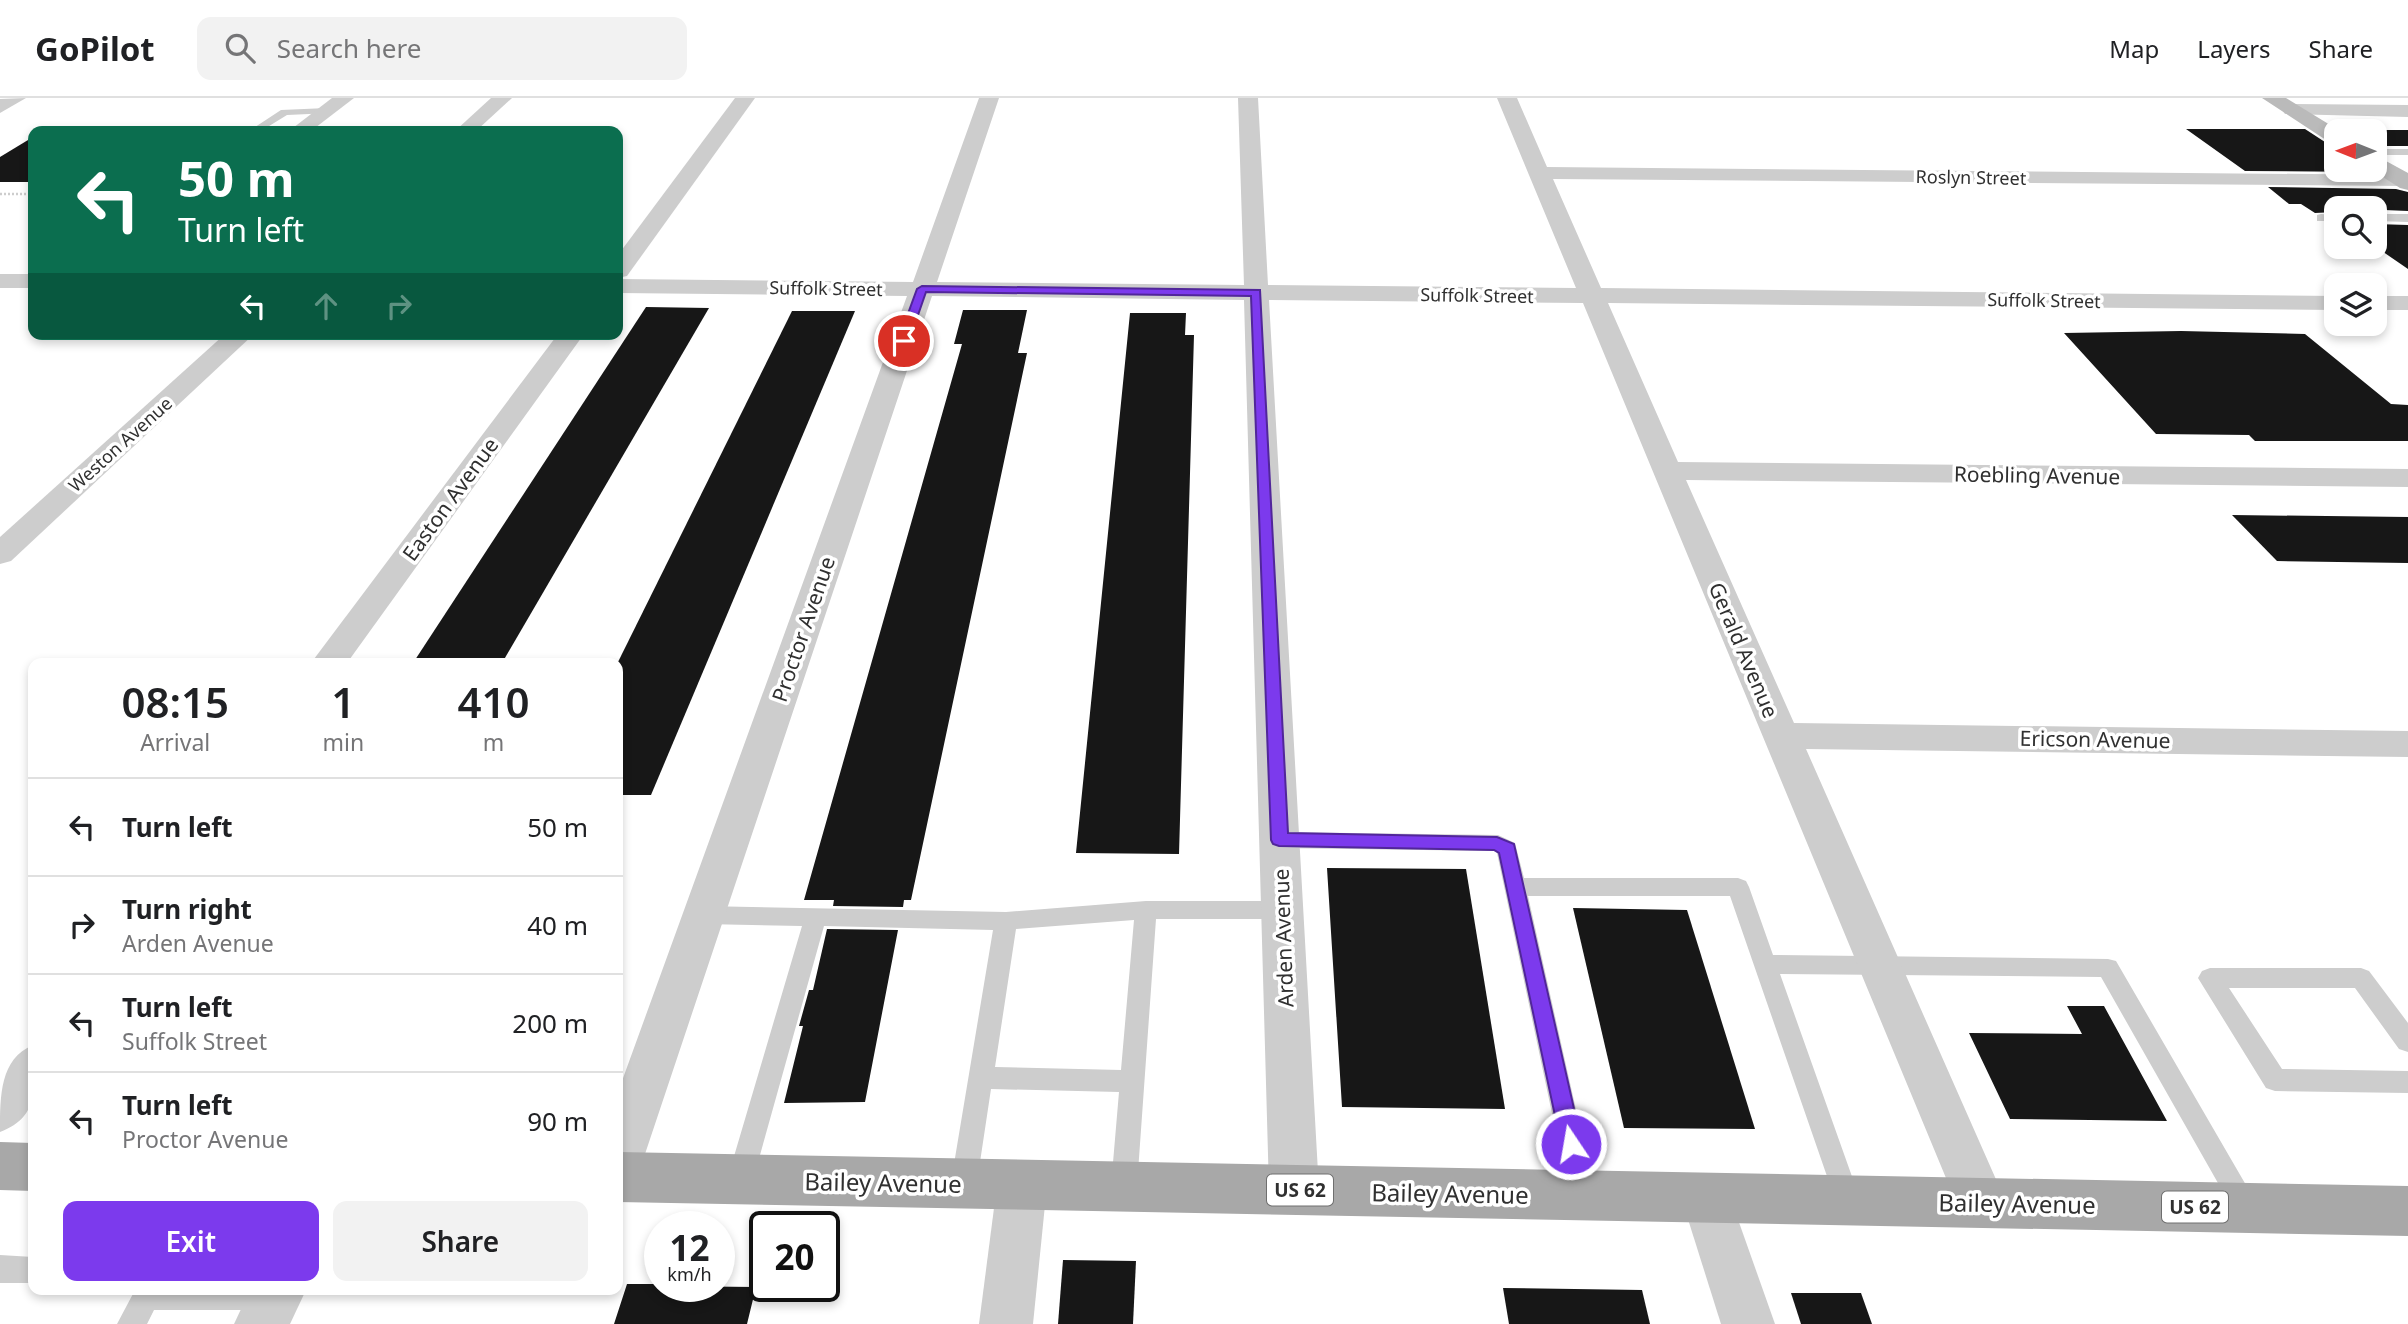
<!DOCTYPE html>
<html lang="en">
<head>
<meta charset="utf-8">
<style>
  :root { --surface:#fff; --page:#f2f2f2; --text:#202124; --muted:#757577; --line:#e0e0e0; --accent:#7c3aed }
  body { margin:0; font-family:"Noto Sans",sans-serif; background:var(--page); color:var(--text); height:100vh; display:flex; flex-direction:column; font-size:26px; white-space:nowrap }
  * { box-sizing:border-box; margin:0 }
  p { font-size:23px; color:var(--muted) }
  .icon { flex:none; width:38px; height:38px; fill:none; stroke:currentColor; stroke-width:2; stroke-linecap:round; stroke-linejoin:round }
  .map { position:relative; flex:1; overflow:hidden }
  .side { position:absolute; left:28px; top:560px; width:595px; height:637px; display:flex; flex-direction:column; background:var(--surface); border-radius:14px; box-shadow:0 4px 10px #0003 }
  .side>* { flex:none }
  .guide { position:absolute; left:28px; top:28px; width:595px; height:214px; border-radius:14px; box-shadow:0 4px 10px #0003; background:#0b6e4f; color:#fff; overflow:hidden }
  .needle { width:46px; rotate:271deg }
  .tools { position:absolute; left:2324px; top:21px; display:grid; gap:14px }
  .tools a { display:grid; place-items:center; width:63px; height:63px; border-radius:14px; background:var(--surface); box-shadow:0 4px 10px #0003; font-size:35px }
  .speed { position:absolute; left:644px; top:1113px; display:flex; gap:14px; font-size:35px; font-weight:700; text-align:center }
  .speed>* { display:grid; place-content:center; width:91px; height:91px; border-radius:50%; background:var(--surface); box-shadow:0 4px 10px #0003; line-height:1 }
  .speed small { font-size:18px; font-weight:400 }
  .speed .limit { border:4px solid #111; border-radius:10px; background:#fff; color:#111 }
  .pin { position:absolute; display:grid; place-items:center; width:60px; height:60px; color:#fff; margin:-30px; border:4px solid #fff; border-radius:50%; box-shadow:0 2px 7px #0007 }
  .me { position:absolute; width:77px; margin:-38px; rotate:348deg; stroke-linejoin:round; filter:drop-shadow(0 0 5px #0008) }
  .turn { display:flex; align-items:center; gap:24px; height:147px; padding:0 35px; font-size:32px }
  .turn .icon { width:91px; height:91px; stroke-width:2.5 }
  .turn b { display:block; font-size:49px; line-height:60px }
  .lanes { display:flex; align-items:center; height:66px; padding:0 35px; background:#0003; justify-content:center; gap:35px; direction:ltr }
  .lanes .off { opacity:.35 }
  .eta { display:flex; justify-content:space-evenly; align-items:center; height:119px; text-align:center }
  .eta b { font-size:42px; font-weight:600; line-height:49px }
  .action { display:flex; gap:14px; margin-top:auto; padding:14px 35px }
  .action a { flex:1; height:80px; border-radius:14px; background:var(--accent); color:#fff; font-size:28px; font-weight:600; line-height:80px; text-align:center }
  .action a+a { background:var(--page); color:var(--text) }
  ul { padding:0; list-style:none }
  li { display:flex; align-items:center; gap:21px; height:98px; padding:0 35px; border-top:2px solid var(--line) }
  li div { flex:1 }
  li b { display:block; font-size:26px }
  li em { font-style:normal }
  header { display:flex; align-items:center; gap:42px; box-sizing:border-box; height:98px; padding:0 35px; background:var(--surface); border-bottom:2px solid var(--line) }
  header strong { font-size:33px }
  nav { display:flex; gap:38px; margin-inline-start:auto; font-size:24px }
  .search { width:490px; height:63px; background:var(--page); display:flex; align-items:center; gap:18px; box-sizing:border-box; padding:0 24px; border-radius:14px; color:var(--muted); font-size:26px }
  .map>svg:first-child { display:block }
</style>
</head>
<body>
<header>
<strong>GoPilot</strong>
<div class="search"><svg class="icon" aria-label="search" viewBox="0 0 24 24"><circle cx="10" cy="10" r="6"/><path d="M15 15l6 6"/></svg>Search here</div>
<nav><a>Map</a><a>Layers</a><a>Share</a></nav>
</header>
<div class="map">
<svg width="2408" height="1226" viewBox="0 0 2408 1226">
  <rect width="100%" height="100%" fill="#fff"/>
  <g fill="#171717">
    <polygon points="2186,31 2305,31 2328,46 2336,48 2336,72 2370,72 2370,74 2245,73"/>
    <polygon points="2342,32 2408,32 2408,48 2375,48 2375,33"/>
    <polygon points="33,39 33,84 0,84 0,59"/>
    <polygon points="2268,89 2396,91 2408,94 2408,113 2336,110 2336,114 2315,115 2301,106 2289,106"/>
    <polygon points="2375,126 2408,127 2408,171 2376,149 2363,149 2375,149"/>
    <polygon points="646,209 709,210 502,565 413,565"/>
    <polygon points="963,212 1027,212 1018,255 1027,255 911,802 904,802 903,809 833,808 834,802 804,802 962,246 954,246"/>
    <polygon points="792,213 855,213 651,697 618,697 618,564"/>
    <polygon points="1130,215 1186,215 1185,237 1194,237 1179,756 1076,755"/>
    <polygon points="2181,233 2305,236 2391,306 2408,307 2408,343 2255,343 2249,337 2156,336 2064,235"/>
    <polygon points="2232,417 2408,419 2408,465 2277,463"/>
    <polygon points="1327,770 1466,771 1505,1011 1342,1009"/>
    <polygon points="1573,810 1687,812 1755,1031 1624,1030"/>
    <polygon points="827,831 898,832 865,1004 784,1005 803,928 799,928 809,892 813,892"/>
    <polygon points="2067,908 2104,908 2167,1023 2010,1021 1969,935 2082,936"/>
    <polygon points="1063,1162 1136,1163 1133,1226 1058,1226"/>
    <polygon points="627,1186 660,1186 660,1188 756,1189 747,1226 614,1226"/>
    <polygon points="1503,1190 1642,1192 1650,1226 1509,1226"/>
    <polygon points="1791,1195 1861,1195 1872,1226 1801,1226"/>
  </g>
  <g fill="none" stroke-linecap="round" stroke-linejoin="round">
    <polyline stroke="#cdcdcd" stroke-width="2.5" stroke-dasharray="2 2" stroke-linecap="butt" points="0,96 33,96"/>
    <g fill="#cdcdcd" fill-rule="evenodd">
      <polygon points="327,10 331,11 331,15 287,17 261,33 249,33 281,12"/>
      <rect x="2375" y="51" width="33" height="6"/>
      <polygon points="2321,116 2336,117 2336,123 2317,123 2317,117"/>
      <polygon points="2408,116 2408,124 2375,123 2375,116"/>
      <polygon points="1279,734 1498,737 1515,745 1524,780 1738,780 1746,783 1749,789 1773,857 2108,861 2116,863 2257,1106 2253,1115 2244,1119 2235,1115 2101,879 1780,876 1860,1101 1856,1110 1847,1114 1838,1110 1730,798 1528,798 1595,1096 1591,1105 1582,1108 1573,1105 1569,1096 1497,755 1494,753 1279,750 1272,748 1268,742 1272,736"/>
      <path d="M1146,803h136l8,3 3,6 -3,6 -8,3h-126l-19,267 -4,9 -9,3 -9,-3 -4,-9 8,-94 -128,-3 -14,93 -4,9 -9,3 -9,-3 -4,-9 42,-252 -169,-4 -71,254 -4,9 -9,3 -9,-3 -4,-9 75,-254 -99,-2 -8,-3 -3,-6 3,-6 8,-3 303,6zM1134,822l-13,150 -126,-3 21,-138z"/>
      <polygon points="2210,870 2361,870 2369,873 2408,925 2408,954 2399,951 2355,890 2229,890 2282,971 2408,973 2408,995 2275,993 2266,990 2198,880 2202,873"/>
      <polygon points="0,1157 33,1159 33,1185 0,1185"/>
      <polygon points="135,1192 283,1192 286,1198 282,1208 272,1212 154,1212 147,1226 117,1226"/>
    </g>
    <g fill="#cdcdcd" fill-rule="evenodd">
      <polygon points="26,0 0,15 0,1"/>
      <polygon points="332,0 354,0 311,33 289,33"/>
      <polygon points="491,0 512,0 476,33 455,33"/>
      <polygon points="735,0 755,0 627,178 618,180 618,157"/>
      <polygon points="979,0 999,0 937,184 1244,187 1238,0 1258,0 1268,187 1576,190 1497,0 1517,0 1547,69 2408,77 2408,87 2404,88 1553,81 1601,190 2336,198 2336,212 1608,205 1678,364 2408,371 2408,389 1686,382 1794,625 2408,633 2408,659 1806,651 2006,1104 1999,1121 1981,1128 1963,1121 1583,205 1269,202 1319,1092 1312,1109 1294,1116 1276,1109 1269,1092 1244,202 932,198 643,1062 636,1078 618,1085 618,994 907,198 618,195 618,181 913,184"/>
      <polygon points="2292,6 2408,7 2408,19 2285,16 2282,12"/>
      <rect x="0" y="176" width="33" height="14"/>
      <rect x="2375" y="198" width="33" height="14"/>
      <polygon points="225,236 254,236 11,463 0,466 0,439"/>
      <polygon points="558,236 584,236 347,565 311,565"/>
      <path d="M33,947c0,38 10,71 -33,87 0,-37 0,-73 33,-87z"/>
      <polygon points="1022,1063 1040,1070 1047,1087 1033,1226 979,1226 997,1087 1004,1070"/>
      <polygon points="1706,1075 1724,1082 1775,1226 1721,1226 1681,1099 1688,1082"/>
      <polygon points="250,1192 306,1192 290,1226 234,1226"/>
    </g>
    <g fill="#bababa" fill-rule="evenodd">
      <polygon points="2262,0 2286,0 2340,33 2336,33 2336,46 2329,44"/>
      <polygon points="2375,57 2408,75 2408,92 2400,90 2372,72 2375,72"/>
    </g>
    <g fill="#a8a8a8" fill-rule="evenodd">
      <polygon points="0,1044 33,1045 33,1093 0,1092"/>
      <polygon points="618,1054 2408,1088 2408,1138 618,1104"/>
    </g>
  </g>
  <polygon fill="#7c3aed" stroke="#51269a" stroke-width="2" points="922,188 1260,192 1288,735 1497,739 1514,746 1582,1046 1579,1053 1571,1056 1564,1053 1561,1046 1499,755 1494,752 1279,748 1273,746 1271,742 1251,198 926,194 909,243 900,246 898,243 917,191"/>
  <g text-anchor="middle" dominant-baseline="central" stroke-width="7" stroke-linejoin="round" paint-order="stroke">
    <g font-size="18" fill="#303030" stroke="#fff">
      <text transform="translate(1971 79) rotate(1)">Roslyn Street</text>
      <text transform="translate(826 190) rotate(1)">Suffolk Street</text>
      <text transform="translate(1477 197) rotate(1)">Suffolk Street</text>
      <text transform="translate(2044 202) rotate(1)">Suffolk Street</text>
      <text transform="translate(120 346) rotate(-42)">Weston Avenue</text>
    </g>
    <g fill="#fff" stroke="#6e6e6e" stroke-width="2">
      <rect x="1267" y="1076.5" width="66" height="31" rx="5"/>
      <rect x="2162" y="1093.5" width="66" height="31" rx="5"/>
    </g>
    <g font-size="19" font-weight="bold" fill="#303030">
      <text x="1300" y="1092">US 62</text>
      <text x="2195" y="1109">US 62</text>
    </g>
    <g font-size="21" fill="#303030" stroke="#fff">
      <text transform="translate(2037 377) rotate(1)">Roebling Avenue</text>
      <text transform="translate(450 401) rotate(-54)">Easton Avenue</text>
      <text transform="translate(803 531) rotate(-71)">Proctor Avenue</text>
      <text transform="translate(1744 552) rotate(67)">Gerald Avenue</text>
      <text transform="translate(2095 641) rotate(1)">Ericson Avenue</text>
      <text transform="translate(1283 840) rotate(-92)">Arden Avenue</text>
    </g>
    <g font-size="24" fill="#303030" stroke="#fff">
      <text transform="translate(883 1084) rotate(1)">Bailey Avenue</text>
      <text transform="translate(1450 1095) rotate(1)">Bailey Avenue</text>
      <text transform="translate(2017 1105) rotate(1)">Bailey Avenue</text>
    </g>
  </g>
</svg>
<div class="tools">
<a><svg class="needle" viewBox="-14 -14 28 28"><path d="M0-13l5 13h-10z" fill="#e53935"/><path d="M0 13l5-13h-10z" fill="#757577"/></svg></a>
<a><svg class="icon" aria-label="search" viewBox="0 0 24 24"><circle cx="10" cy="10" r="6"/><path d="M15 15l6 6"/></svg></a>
<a><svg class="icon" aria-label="layers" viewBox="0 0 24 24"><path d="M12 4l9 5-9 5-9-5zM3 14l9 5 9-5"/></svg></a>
</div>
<div class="speed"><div>12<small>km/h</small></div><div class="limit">20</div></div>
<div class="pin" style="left:904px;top:243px;background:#d93025"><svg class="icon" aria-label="arrive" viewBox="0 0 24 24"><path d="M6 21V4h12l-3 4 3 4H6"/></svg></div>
<svg class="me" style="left:1571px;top:1046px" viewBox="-20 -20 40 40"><circle r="17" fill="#7c3aed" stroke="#fff" stroke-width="3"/><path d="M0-11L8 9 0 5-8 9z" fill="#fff"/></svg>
<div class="guide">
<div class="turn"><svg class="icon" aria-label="left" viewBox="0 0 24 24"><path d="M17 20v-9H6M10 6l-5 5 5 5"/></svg><div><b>50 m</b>Turn left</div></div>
<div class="lanes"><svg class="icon" aria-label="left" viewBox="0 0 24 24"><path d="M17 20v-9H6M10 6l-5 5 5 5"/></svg><svg class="icon off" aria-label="ahead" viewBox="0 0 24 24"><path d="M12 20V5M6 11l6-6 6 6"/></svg><svg class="icon off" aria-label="right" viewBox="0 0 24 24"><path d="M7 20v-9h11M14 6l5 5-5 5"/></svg></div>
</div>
<section class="side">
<div class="eta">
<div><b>08:15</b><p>Arrival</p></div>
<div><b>1</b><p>min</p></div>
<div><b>410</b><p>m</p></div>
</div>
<ul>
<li><svg class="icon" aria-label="left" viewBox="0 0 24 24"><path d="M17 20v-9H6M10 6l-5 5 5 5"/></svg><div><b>Turn left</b></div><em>50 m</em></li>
<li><svg class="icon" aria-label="right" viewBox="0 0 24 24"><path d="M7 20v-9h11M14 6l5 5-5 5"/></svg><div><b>Turn right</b><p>Arden Avenue</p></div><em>40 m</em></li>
<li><svg class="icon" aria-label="left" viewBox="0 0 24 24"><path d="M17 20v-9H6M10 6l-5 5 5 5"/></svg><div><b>Turn left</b><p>Suffolk Street</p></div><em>200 m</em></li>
<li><svg class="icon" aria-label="left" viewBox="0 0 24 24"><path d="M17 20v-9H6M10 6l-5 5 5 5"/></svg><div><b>Turn left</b><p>Proctor Avenue</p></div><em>90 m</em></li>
</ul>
<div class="action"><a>Exit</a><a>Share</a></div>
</section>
</div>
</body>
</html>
